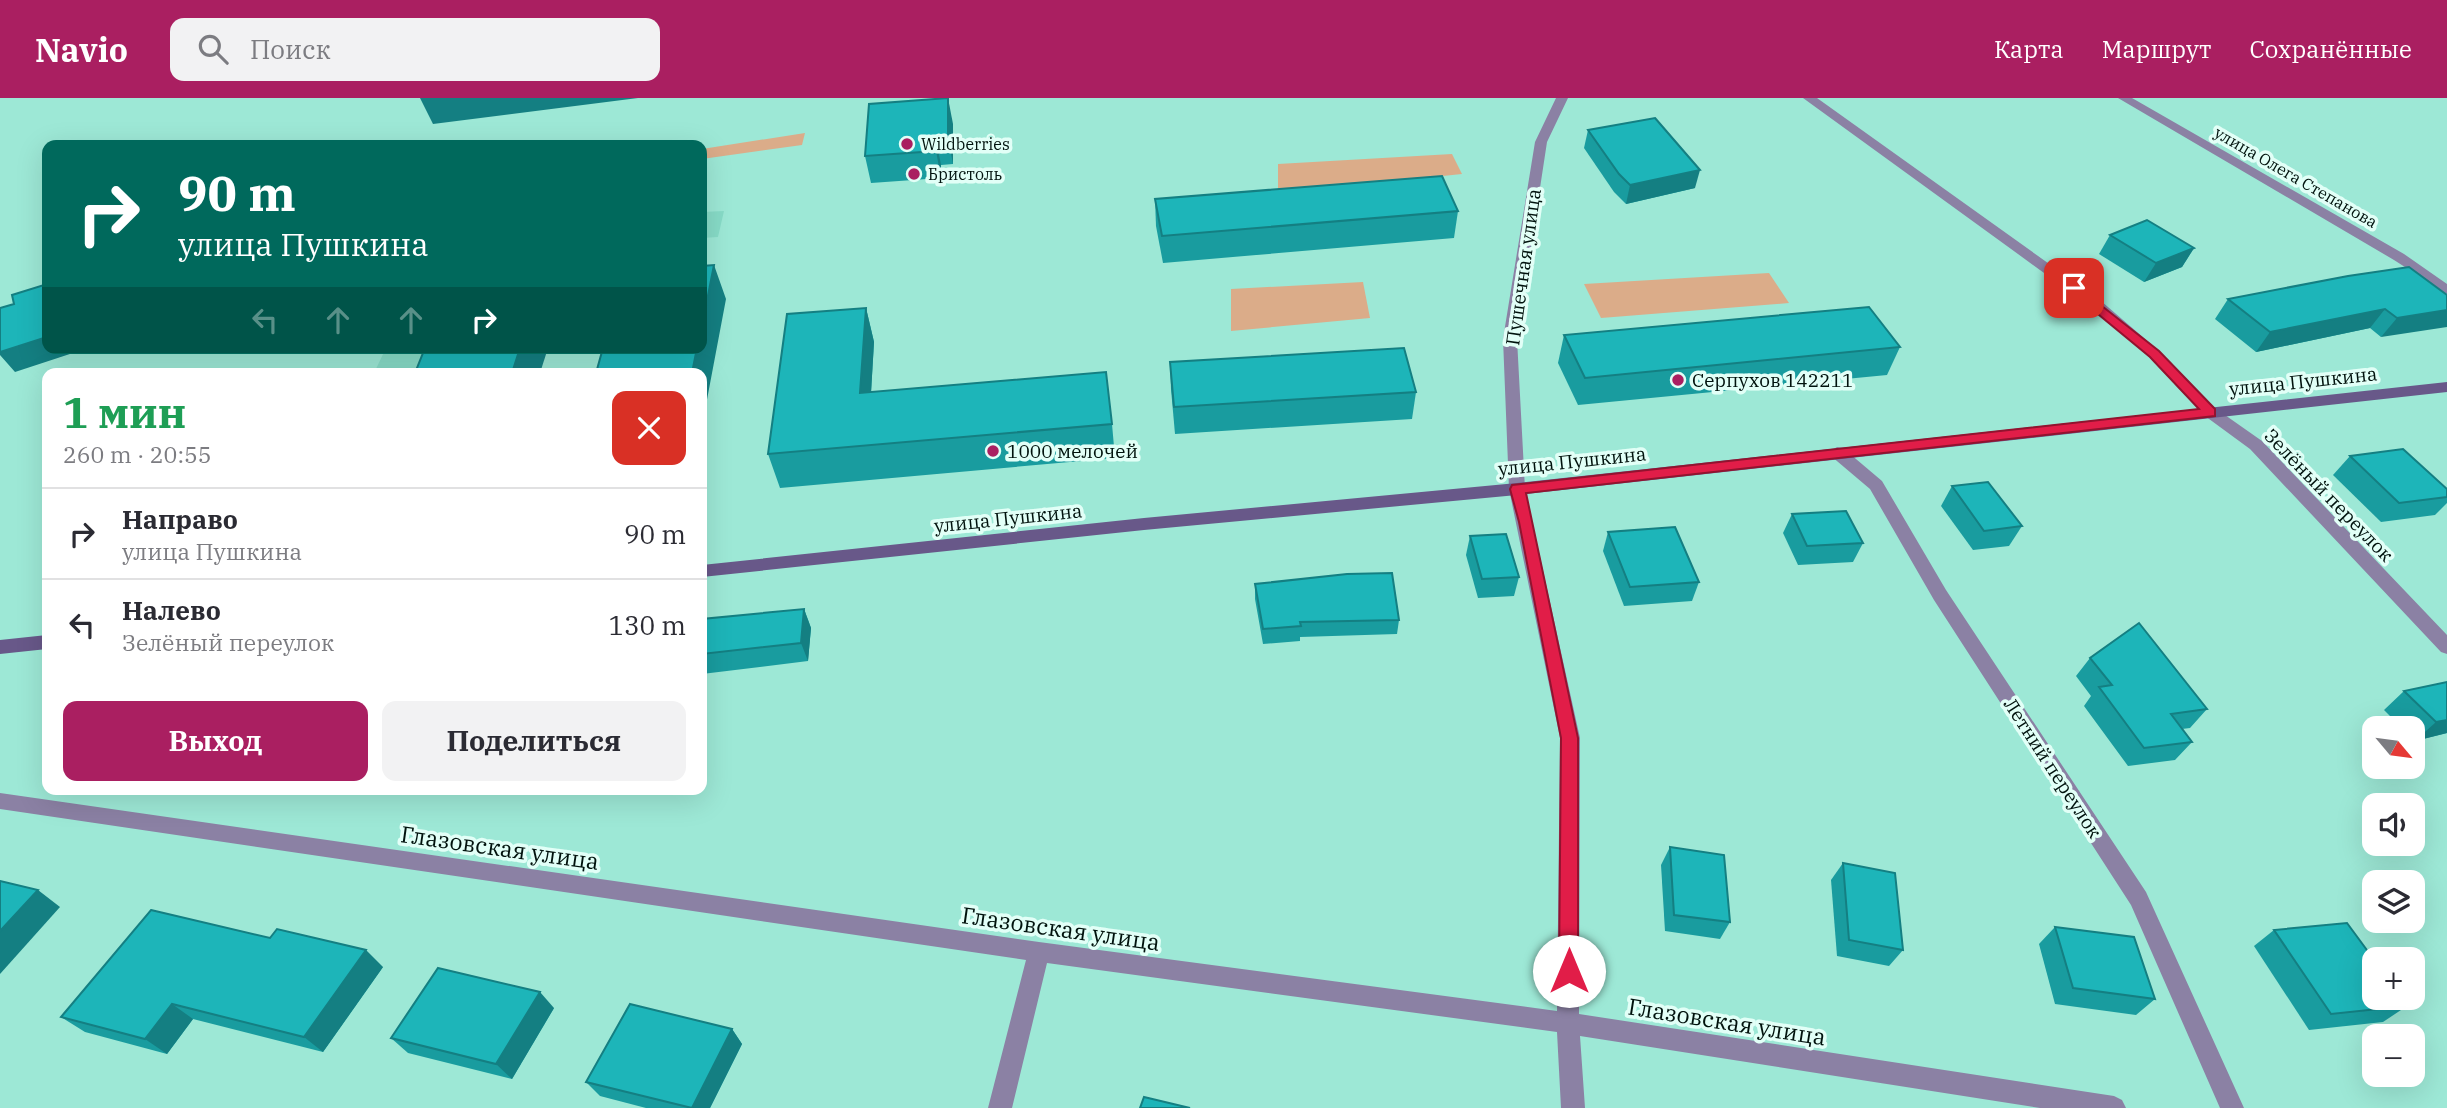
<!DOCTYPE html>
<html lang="ru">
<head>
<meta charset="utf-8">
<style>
  :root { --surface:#fff; --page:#f2f2f3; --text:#2b2b33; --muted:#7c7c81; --line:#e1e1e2; --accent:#aa1f61 }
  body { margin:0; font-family:"IBM Plex Serif",serif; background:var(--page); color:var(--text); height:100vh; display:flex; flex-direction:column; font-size:26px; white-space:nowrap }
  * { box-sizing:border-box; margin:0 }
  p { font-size:23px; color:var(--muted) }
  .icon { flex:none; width:38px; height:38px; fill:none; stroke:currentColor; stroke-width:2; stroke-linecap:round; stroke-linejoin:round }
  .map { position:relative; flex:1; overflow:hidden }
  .details { position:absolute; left:42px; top:270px; width:665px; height:427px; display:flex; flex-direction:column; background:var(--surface); border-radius:14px; box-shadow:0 7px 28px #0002 }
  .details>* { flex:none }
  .guide { position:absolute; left:42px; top:42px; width:665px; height:214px; border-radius:14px; box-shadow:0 7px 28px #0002; background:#00695c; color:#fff; overflow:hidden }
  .needle { width:46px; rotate:119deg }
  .controls { position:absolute; left:2362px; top:618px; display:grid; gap:14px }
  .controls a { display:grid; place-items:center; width:63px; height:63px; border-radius:14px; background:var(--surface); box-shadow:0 7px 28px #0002; font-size:35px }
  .pin { position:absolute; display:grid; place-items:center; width:60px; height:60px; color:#fff; margin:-30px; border-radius:14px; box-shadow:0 4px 10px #0006 }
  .me { position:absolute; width:77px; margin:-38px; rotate:0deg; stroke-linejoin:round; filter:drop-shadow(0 0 5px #0008) }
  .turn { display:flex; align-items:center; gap:24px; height:147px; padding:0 21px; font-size:32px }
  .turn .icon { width:91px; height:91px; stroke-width:2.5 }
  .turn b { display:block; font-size:49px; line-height:60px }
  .lanes { display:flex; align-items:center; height:66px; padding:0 21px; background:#0003; justify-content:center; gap:35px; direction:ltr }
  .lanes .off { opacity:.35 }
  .round { display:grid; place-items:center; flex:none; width:74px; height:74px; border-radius:14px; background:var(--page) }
  .overview { display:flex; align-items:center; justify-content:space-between; height:119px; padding:0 21px }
  h1 { font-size:42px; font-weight:700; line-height:52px; color:#1e9e55 }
  .action { display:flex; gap:14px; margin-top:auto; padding:14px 21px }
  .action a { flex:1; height:80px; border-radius:14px; background:var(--accent); color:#fff; font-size:28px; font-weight:700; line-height:80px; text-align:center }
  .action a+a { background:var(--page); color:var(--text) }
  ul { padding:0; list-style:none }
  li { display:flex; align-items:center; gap:21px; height:91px; padding:0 21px; border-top:2px solid var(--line) }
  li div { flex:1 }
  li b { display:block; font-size:26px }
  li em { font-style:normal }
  header { display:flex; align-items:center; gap:42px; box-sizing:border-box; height:98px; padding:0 35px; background:var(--accent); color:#fff }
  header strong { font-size:33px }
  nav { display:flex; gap:38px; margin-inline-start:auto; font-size:24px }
  .search { width:490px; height:63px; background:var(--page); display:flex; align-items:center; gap:18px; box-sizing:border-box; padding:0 24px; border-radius:14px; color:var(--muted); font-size:26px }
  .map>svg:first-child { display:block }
</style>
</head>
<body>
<header>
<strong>Navio</strong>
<div class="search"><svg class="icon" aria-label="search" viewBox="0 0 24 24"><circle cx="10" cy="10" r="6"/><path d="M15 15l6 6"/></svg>Поиск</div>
<nav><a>Карта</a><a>Маршрут</a><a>Сохранённые</a></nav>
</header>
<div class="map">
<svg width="2447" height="1010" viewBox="0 0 2447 1010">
  <rect width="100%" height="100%" fill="#9de8d6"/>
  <g fill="#87dbc7">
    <polygon points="724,113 718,139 702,140 702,114"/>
    <polygon points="386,250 429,250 418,275 374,275"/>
  </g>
  <g fill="#dbac89">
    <polygon points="805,35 802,47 702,61 702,51"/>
    <polygon points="1452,56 1462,76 1278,95 1278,66"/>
    <polygon points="1769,175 1789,205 1601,220 1584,186"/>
    <polygon points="1363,184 1370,220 1231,233 1231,191"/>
  </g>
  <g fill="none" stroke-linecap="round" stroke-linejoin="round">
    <g fill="#8b81a4" fill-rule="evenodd">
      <polygon points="1556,0 1568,0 1547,44 1517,241 1525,391 1580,640 1579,916 2114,998 2122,1002 2126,1010 2040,1010 1580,938 1585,1010 1561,1010 1557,934 1047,865 1012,1010 988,1010 1026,862 0,711 0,695 1039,844 1557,913 1560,640 1509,391 1503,241 1535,44"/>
      <polygon points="1803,0 1817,0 2101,203 2159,253 2215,310 2262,343 2447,537 2447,556 2441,554 2250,351 2205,318 2149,259 2091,209"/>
      <polygon points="2118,0 2132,0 2404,156 2447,186 2447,196 2394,162"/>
      <polygon points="1837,349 1843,350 1882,383 1946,492 2146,794 2244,1010 2220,1010 2131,807 1934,502 1870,391 1831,358 1829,354"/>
    </g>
    <g fill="#685889" fill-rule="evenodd">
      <polygon points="2447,284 2447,294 1517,397 1144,432 702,479 702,467 1144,420 1517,385"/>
      <polygon points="47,537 47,551 0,556 0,542"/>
    </g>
  </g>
  <g fill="#199c9f">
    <polygon points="953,26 953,66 941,67 941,80 871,85 865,58"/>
    <polygon points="1588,32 1695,90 1626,106 1614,94 1584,50"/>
    <polygon points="1155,101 1458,113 1454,140 1163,165 1156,128"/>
    <polygon points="2110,137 2194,150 2182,169 2144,184 2099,156"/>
    <polygon points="2447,197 2381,239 2370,230 2256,254 2215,221 2228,201"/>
    <polygon points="866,210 874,244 871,294 1112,326 1115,360 780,390 768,356"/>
    <polygon points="1564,237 1900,249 1887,277 1578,307 1558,265"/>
    <polygon points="1170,264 1416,294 1412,321 1175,336 1171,291"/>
    <polygon points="2350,358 2447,391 2447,405 2435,417 2381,424 2333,377"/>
    <polygon points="1952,388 2022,428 2009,448 1973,452 1941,408"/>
    <polygon points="1792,416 1863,445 1853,464 1798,467 1783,435"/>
    <polygon points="1608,434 1699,484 1692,503 1624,508 1603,453"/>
    <polygon points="1470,438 1519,479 1514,498 1478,500 1466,457"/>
    <polygon points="1255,486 1399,522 1397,536 1300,539 1300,543 1263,546 1255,501"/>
    <polygon points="804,511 811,530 808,563 702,576 702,521"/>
    <polygon points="2090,560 2207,611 2190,630 2182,631 2192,644 2175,662 2128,668 2084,608 2091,598 2076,578"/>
    <polygon points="2447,584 2447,635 2415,643 2413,641 2413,630 2402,630 2384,612 2404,593"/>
    <polygon points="1670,749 1730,824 1720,841 1665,833 1661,767"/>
    <polygon points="1843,765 1903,852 1889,868 1837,858 1831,782"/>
    <polygon points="2055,829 2155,901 2136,917 2055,906 2039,846"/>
    <polygon points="2274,832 2407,908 2383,924 2309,932 2254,848"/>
    <polygon points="383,869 323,954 193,921 167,956 85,934 61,919"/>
    <polygon points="554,910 512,981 408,955 391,940"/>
    <polygon points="732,931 742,946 710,1010 646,1010 600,998 586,984"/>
  </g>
  <g fill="#147f82">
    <polygon points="420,0 638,0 433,26"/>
    <polygon points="948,0 953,26 953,66 948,40"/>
    <polygon points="936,41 941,67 941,80 936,53"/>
    <polygon points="1700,72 1695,90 1626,106 1630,87"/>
    <polygon points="2194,150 2182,169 2144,184 2156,165"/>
    <polygon points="714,167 726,201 702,328 702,275 692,275 697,250 702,250 702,228"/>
    <polygon points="866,210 874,244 869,329 860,295"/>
    <polygon points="2385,211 2370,230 2256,254 2270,234"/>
    <polygon points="2447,212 2447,229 2381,239 2397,220"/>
    <polygon points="47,239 47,250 78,250 79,253 15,274 0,257 0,254"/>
    <polygon points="520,250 548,250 540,275 512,275"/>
    <polygon points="804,511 811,530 808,563 801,545"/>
    <polygon points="2447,622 2447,635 2415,643 2436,624"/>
    <polygon points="38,792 60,809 0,876 0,833"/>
    <polygon points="366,852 383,869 323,954 304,939"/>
    <polygon points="540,894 554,910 512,981 496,966"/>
    <polygon points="172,906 193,921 167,956 145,941"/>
    <polygon points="732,931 742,946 710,1010 692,1010"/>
  </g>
  <g fill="#1db5b9" stroke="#147f82" stroke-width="2">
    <polygon points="948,0 948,40 936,41 936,53 865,58 869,6"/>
    <polygon points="1655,20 1700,72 1630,87 1619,76 1588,32"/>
    <polygon points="1442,78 1458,113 1162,138 1155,101"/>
    <polygon points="2147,122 2194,150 2156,165 2110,137"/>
    <polygon points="714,167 702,228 702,168"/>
    <polygon points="2409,169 2447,197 2447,212 2397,220 2385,211 2270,234 2228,201 2348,178"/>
    <polygon points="47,186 47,239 0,254 0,210 14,206 12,197"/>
    <polygon points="1869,209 1900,249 1585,280 1564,237"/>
    <polygon points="866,210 860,295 1106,274 1112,326 768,356 787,216"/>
    <polygon points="425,250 520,250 512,275 415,275"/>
    <polygon points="603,250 697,250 692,275 596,275"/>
    <polygon points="1404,250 1416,294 1174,309 1170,264"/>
    <polygon points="2403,351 2447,391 2447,399 2399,405 2350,358"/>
    <polygon points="1988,384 2022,428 1984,433 1952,388"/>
    <polygon points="1846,413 1863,445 1807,448 1792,416"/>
    <polygon points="1675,429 1699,484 1630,489 1608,434"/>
    <polygon points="1506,436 1519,479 1482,481 1470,438"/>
    <polygon points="1392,475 1399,522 1300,524 1301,528 1263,531 1255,486 1347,476"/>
    <polygon points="804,511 801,545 702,556 702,521"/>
    <polygon points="2139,525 2207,611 2171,616 2192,644 2144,650 2099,589 2112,587 2090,560"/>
    <polygon points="2447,584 2447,622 2436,624 2404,593"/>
    <polygon points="1670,749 1724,757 1730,824 1674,817"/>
    <polygon points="1843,765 1895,775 1903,852 1849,842"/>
    <polygon points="0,783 38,792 0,833"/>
    <polygon points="151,812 270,840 277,831 366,852 304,939 172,906 145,941 61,919"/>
    <polygon points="2347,825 2375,863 2375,900 2401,900 2407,908 2331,916 2274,832"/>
    <polygon points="2055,829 2134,839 2155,901 2073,890"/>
    <polygon points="438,870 540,894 496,966 391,940"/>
    <polygon points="630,906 732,931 692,1010 586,984"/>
    <polygon points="1144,999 1190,1010 1140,1010"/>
  </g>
  <polygon fill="#e11d48" stroke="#92132f" stroke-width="2" points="2074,186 2159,253 2215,311 2215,318 1526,395 1578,640 1578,873 1576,880 1569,882 1562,880 1559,873 1561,640 1519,424 1510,391 1512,387 2199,311 2150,259 2070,193 2070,188"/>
  <g fill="#aa1f61" stroke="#e2fff7" stroke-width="2.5">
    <circle cx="907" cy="46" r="7"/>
    <circle cx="914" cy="76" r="7"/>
    <circle cx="1678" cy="282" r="7"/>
    <circle cx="993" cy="353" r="7"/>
  </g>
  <g text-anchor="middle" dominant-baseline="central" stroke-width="7" stroke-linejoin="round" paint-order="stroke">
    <g font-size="16" fill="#00120d" stroke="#e2fff7" text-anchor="start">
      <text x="921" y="46">Wildberries</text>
      <text x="928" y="76">Бристоль</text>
    </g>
    <g font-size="16" fill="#00120d" stroke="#e2fff7">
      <text transform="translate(2296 79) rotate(30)">улица Олега Степанова</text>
    </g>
    <g font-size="19" fill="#00120d" stroke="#e2fff7">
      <text transform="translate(1523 169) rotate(-82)">Пушечная улица</text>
      <text transform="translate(2303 283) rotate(-6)">улица Пушкина</text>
      <text transform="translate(1572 363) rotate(-6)">улица Пушкина</text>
      <text transform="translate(2329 397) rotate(46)">Зелёный переулок</text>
      <text transform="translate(1008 420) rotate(-6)">улица Пушкина</text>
      <text transform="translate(2053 670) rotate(57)">Летний переулок</text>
    </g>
    <g font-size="19" fill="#00120d" stroke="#e2fff7" text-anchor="start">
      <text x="1692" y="282">Серпухов 142211</text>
      <text x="1007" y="353">1000 мелочей</text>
    </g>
    <g font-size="23" fill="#00120d" stroke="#e2fff7">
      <text transform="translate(500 749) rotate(8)">Глазовская улица</text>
      <text transform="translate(1061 830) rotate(8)">Глазовская улица</text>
      <text transform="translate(1727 923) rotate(9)">Глазовская улица</text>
    </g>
  </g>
</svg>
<div class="controls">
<a><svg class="needle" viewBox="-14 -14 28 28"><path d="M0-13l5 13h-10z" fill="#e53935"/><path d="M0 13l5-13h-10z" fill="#7c7c81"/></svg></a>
<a><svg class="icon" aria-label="sound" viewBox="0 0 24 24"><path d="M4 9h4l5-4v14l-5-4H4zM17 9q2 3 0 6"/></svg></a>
<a><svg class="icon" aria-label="layers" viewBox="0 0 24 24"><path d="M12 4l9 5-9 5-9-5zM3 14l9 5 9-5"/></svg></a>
<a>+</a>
<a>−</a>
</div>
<div class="pin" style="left:2074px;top:190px;background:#d93025"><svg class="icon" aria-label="arrive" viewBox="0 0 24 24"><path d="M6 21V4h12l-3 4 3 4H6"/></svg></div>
<svg class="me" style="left:1569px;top:873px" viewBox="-20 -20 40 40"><circle r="19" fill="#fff"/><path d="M0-13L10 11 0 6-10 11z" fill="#e11d48"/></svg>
<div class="guide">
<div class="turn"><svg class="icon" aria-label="right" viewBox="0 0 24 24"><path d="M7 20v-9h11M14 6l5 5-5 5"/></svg><div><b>90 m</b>улица Пушкина</div></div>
<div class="lanes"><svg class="icon off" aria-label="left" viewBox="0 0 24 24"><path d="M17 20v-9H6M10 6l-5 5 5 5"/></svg><svg class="icon off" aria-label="ahead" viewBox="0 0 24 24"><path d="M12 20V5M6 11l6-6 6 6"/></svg><svg class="icon off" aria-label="ahead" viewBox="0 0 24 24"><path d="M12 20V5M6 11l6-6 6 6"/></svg><svg class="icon" aria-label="right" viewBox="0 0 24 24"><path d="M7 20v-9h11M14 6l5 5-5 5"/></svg></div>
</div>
<section class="details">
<div class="overview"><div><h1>1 мин</h1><p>260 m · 20:55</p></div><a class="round" style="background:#d93025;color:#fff"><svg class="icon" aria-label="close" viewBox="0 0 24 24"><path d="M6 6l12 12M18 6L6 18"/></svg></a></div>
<ul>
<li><svg class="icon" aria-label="right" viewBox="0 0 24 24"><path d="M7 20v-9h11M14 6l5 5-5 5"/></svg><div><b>Направо</b><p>улица Пушкина</p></div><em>90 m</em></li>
<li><svg class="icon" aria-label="left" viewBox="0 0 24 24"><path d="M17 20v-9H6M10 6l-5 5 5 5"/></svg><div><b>Налево</b><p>Зелёный переулок</p></div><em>130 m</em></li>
</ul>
<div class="action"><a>Выход</a><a>Поделиться</a></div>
</section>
</div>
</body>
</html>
